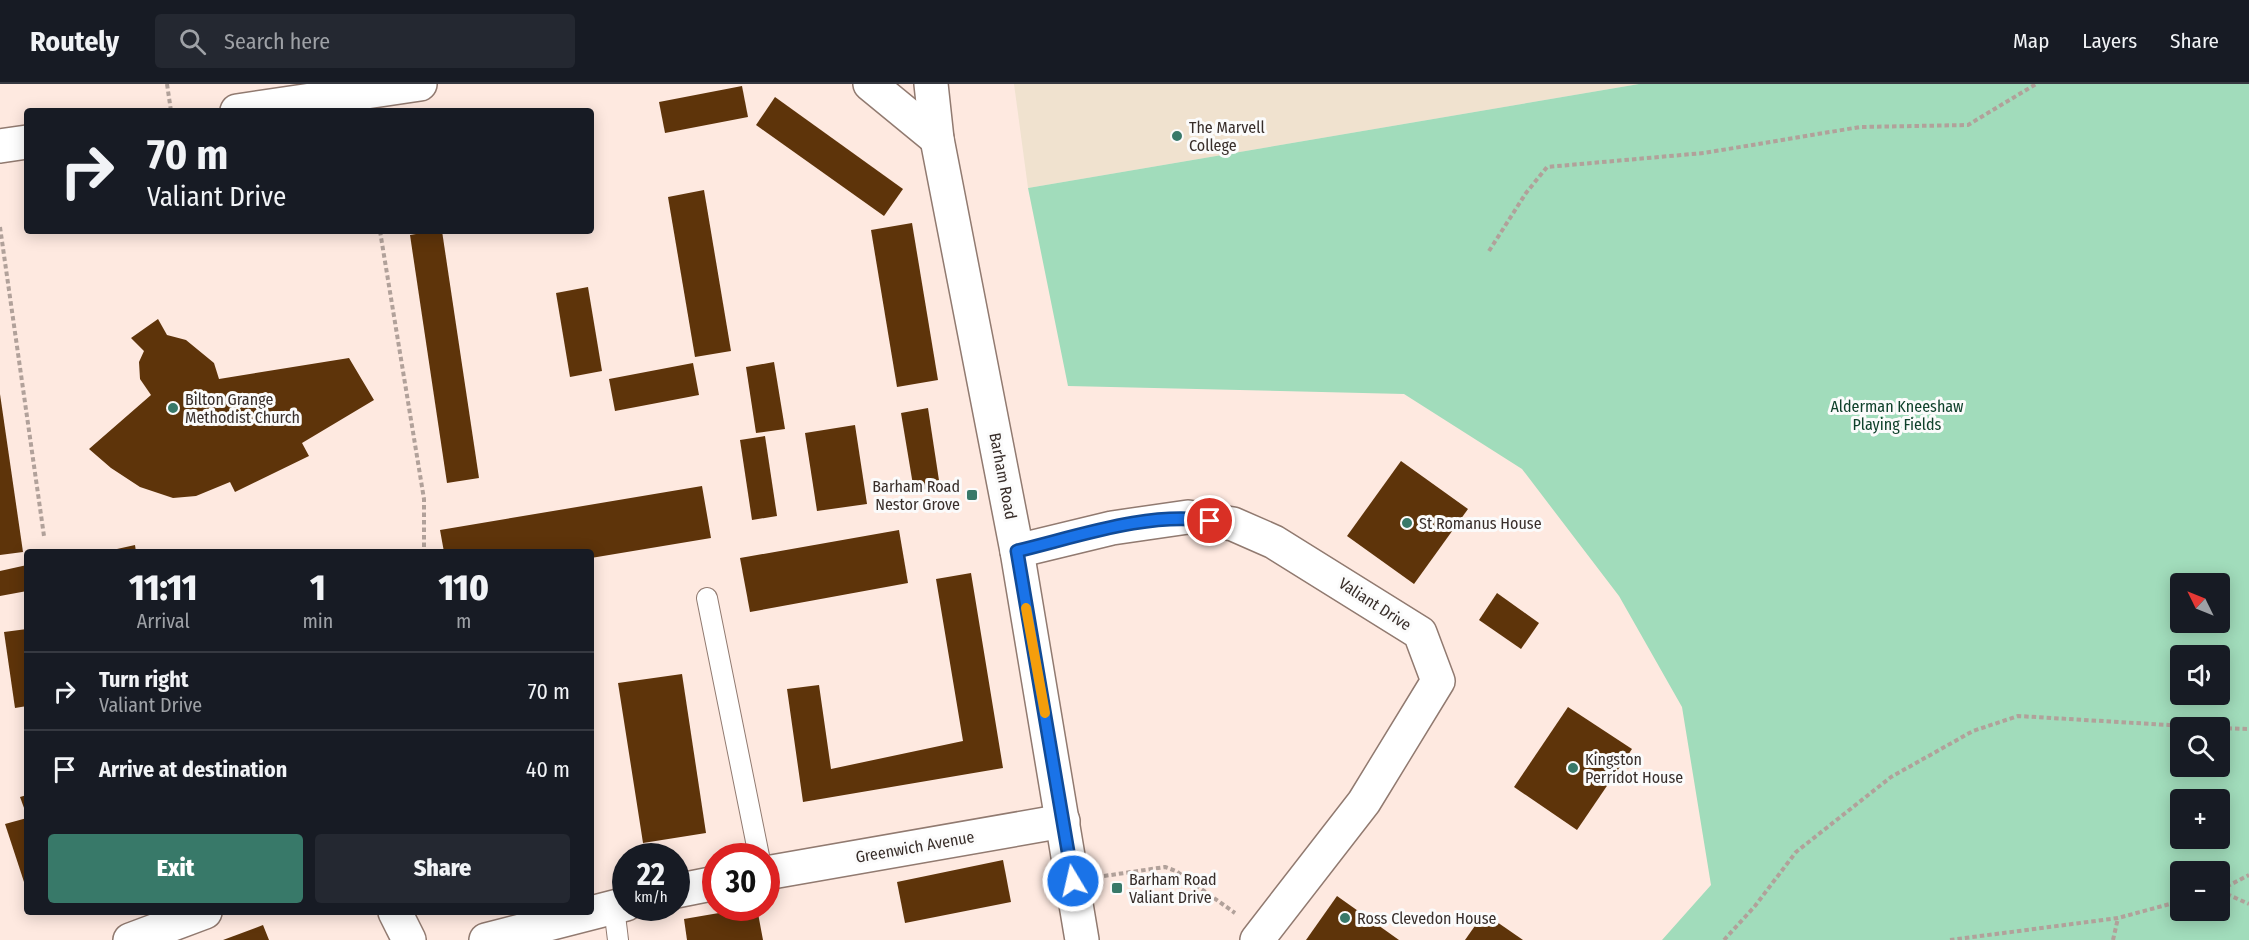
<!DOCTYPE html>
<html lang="en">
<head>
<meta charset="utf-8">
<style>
  :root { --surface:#171b24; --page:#242831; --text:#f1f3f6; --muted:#9ea1a6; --line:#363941; --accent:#387969 }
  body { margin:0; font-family:"Fira Sans Condensed",sans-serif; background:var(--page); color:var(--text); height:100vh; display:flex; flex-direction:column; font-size:22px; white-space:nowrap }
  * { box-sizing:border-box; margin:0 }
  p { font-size:20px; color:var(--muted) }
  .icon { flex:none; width:33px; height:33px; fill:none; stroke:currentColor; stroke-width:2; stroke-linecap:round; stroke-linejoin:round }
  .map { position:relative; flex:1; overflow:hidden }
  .sheet { position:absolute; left:24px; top:465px; width:570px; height:366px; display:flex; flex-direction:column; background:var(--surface); border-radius:6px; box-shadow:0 3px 15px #0003 }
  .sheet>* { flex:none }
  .guide { position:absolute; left:24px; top:24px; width:570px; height:126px; border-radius:6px; box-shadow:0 3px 15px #0003; background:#171b24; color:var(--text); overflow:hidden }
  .needle { width:39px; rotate:313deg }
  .tools { position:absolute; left:2170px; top:489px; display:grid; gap:12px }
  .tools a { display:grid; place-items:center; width:60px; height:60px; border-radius:6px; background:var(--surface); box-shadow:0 3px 15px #0003; font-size:30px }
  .speed { position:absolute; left:612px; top:759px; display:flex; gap:12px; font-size:30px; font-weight:700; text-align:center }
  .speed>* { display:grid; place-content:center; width:78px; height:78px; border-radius:50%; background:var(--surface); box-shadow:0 3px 15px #0003; line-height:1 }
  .speed small { font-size:15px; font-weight:400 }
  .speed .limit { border:9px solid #d22; background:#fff; color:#111 }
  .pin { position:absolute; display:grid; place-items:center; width:51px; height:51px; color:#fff; margin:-26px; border:3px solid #fff; border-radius:50%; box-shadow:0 2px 6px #0007 }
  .me { position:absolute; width:66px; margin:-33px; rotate:351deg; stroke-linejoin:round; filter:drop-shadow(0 0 4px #0008) }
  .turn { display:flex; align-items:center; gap:21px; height:126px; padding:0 24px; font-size:27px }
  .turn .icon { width:78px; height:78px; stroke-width:2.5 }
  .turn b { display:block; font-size:42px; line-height:51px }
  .eta { display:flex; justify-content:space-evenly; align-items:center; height:102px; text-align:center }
  .eta b { font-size:36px; font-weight:800; line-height:42px }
  .cta { display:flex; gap:12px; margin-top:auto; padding:12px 24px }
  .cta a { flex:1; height:69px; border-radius:6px; background:var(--accent); color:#fff; font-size:24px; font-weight:800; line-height:69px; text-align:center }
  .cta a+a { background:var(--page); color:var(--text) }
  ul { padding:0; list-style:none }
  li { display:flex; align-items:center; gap:18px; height:78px; padding:0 24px; border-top:2px solid var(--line) }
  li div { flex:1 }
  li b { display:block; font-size:22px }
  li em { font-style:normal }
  header { display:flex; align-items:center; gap:36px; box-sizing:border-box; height:84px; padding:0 30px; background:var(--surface); border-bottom:2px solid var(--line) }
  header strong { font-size:28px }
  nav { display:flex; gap:33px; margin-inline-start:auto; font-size:21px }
  .search { width:420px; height:54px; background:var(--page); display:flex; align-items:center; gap:15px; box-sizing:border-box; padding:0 21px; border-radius:6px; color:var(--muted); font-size:22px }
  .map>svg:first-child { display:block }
</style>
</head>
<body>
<header>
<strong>Routely</strong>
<div class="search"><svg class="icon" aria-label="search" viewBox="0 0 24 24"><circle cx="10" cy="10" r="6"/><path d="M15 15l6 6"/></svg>Search here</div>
<nav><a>Map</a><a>Layers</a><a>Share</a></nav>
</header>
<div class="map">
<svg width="2249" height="856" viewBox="0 0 2249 856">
  <rect width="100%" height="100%" fill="#fee9e0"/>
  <polygon fill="#f0e2cf" points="1014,0 1639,0 1028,104"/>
  <path fill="#a1dcbb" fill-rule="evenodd" d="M1639,0h610v856h-587l49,-55 -29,-178 -63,-111 -97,-127 -118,-75 -336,-8 -40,-198zM2181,500h39v38h-39zM2181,572h39v38h-39zM2181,644h39v38h-39zM2181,716h39v38h-39zM2181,788h39v38h-39z"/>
  <g fill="#5e340a">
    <polygon points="742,2 748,33 665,49 659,18"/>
    <polygon points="775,13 903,105 884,132 756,41"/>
    <polygon points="704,106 731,267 695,273 668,113"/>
    <polygon points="912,139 938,296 897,303 871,146"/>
    <polygon points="434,147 442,147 479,394 447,399 410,151"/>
    <polygon points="588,203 602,287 570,293 556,209"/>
    <polygon points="158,235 167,251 186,256 214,279 219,295 349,274 374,316 302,359 309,372 235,408 230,398 196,412 173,414 140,403 111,384 89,365 151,311 140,295 139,278 144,267 131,254"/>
    <polygon points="774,278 785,345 756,349 746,283"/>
    <polygon points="693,279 699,311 615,327 609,295"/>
    <polygon points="0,310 23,468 0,471"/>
    <polygon points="928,324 940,403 914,407 901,329"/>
    <polygon points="855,341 867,420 817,427 805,349"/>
    <polygon points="765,352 777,432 752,436 740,356"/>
    <polygon points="1401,377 1468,425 1414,500 1347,452"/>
    <polygon points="702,402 711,454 591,474 591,468 501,468 500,465 444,468 440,446"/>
    <polygon points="899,446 908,499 750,528 740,474"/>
    <polygon points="135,461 136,468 108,468 108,467"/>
    <polygon points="27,481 27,507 0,512 0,487"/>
    <polygon points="971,489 1003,684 803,718 787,605 819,601 831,685 963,657 936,495"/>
    <polygon points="1497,509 1539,539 1521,565 1479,536"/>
    <polygon points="27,545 27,622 15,624 4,548"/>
    <polygon points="682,590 706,749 643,759 618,599"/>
    <polygon points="1568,623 1632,665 1577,746 1514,703"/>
    <polygon points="27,711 27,732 20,713"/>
    <polygon points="27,734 27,807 5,740"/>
    <polygon points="1003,776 1011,818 905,839 897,798"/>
    <polygon points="1337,812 1399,856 1306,856"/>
    <polygon points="748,824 757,824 763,856 687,856 684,835"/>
    <polygon points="1484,829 1523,856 1465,856"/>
    <polygon points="263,841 269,856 223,856"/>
  </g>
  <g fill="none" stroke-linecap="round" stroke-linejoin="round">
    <defs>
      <g id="service">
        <polyline points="707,514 759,772"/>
        <polyline points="614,823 618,856"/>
      </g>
      <g id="minor">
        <polyline points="870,0 937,55"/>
        <polyline points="931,0 937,55 1017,467 1082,856"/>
        <polyline points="237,27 420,0"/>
        <polyline points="0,62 27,58"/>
        <polyline points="1017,467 1112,444 1188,433 1233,440 1274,458 1420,549 1438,597 1364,718 1257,856"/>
        <polyline points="766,789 1063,737"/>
        <polyline points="676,807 716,799"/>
        <polyline points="395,828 409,856"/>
        <polyline points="130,856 205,828"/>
        <polyline points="486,856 626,820"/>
      </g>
    </defs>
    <use href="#service" stroke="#917a70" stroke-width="22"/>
    <use href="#minor" stroke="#917a70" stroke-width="36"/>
    <g stroke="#b1a19a" stroke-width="4" stroke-dasharray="4.5 3" stroke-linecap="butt">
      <polyline points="167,0 171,27"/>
      <polyline points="0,143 44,452"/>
      <polyline points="380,147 424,415 424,468"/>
      <polyline points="1489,167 1526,109 1547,83 1704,69 1860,43 1968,41 2036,0"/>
      <polyline points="2220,644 2249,645"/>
      <polyline points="1104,792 1165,783 1176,787 1235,829"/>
      <polyline points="2220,806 2249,791"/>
      <polyline points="2220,807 2249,820"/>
      <polyline points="1724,856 1755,822 1796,768 1891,693 1973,647 2018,632 2219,644"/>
      <polyline points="1950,856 2118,834 2181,817"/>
      <polyline points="2113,856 2118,834"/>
    </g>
    <use href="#service" stroke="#fff" stroke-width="20"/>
    <use href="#minor" stroke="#fff" stroke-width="33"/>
  </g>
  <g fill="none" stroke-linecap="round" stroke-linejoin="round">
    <defs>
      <path id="route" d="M1073,797l-56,-330c59,-14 132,-40 193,-30"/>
    </defs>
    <use href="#route" stroke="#114b97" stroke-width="15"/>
    <use href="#route" stroke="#1a73e8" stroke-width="10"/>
    <polyline stroke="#f59e0b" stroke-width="10" points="1026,524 1045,629"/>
  </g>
  <g fill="#387969" stroke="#fbfbfb" stroke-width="2">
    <circle cx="1177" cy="52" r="6"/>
    <circle cx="173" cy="324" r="6"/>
    <rect x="966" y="405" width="12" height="12" rx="3"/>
    <circle cx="1407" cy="439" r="6"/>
    <circle cx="1573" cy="684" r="6"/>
    <rect x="1111" y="798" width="12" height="12" rx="3"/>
    <circle cx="1345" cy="834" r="6"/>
  </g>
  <g text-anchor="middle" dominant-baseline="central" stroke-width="6" stroke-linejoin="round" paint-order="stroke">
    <g font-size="16" fill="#382e2a" stroke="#fbfbfb" text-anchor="start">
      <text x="1189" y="43">The Marvell<tspan x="1189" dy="18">College</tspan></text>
      <text x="185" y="315">Bilton Grange<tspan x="185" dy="18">Methodist Church</tspan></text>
      <text x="960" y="402" text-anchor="end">Barham Road<tspan x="960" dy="18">Nestor Grove</tspan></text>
      <text x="1419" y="439">St Romanus House</text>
      <text x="1585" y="675">Kingston<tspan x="1585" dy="18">Perridot House</tspan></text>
      <text x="1129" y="795">Barham Road<tspan x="1129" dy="18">Valiant Drive</tspan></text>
      <text x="1357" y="834">Ross Clevedon House</text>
    </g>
    <g font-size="16" fill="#0f412b" stroke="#fbfbfb">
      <text x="1897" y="322">Alderman Kneeshaw<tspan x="1897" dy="18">Playing Fields</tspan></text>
    </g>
    <g font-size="16" fill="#382e2a" stroke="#fbfbfb">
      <text transform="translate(1003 392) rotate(79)">Barham Road</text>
      <text transform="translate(1375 520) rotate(33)">Valiant Drive</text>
      <text transform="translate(915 763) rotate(-10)">Greenwich Avenue</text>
    </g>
  </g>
</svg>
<div class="tools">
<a><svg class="needle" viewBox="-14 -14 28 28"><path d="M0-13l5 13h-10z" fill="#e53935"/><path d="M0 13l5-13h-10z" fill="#9ea1a6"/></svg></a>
<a><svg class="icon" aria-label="sound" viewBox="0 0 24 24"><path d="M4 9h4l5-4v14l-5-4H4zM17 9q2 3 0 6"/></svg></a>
<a><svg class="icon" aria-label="search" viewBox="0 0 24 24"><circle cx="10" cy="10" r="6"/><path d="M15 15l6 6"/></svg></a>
<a>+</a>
<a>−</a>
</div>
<div class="speed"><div>22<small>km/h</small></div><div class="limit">30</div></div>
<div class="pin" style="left:1210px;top:437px;background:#d93025"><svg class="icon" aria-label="arrive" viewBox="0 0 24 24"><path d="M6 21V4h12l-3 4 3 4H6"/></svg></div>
<svg class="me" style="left:1073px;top:797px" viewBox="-20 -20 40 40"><circle r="17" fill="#1a73e8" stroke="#fff" stroke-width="3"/><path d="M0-11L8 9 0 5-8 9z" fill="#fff"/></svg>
<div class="guide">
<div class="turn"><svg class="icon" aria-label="right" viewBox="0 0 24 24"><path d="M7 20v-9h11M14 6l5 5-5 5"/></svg><div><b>70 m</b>Valiant Drive</div></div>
</div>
<section class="sheet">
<div class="eta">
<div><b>11:11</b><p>Arrival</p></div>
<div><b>1</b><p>min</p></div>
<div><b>110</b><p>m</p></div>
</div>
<ul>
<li><svg class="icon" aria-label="right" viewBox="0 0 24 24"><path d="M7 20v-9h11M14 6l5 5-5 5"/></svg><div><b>Turn right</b><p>Valiant Drive</p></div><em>70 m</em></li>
<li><svg class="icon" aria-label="arrive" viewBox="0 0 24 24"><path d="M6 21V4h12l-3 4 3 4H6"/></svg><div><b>Arrive at destination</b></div><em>40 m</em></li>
</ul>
<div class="cta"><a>Exit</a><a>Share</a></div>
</section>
</div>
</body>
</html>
